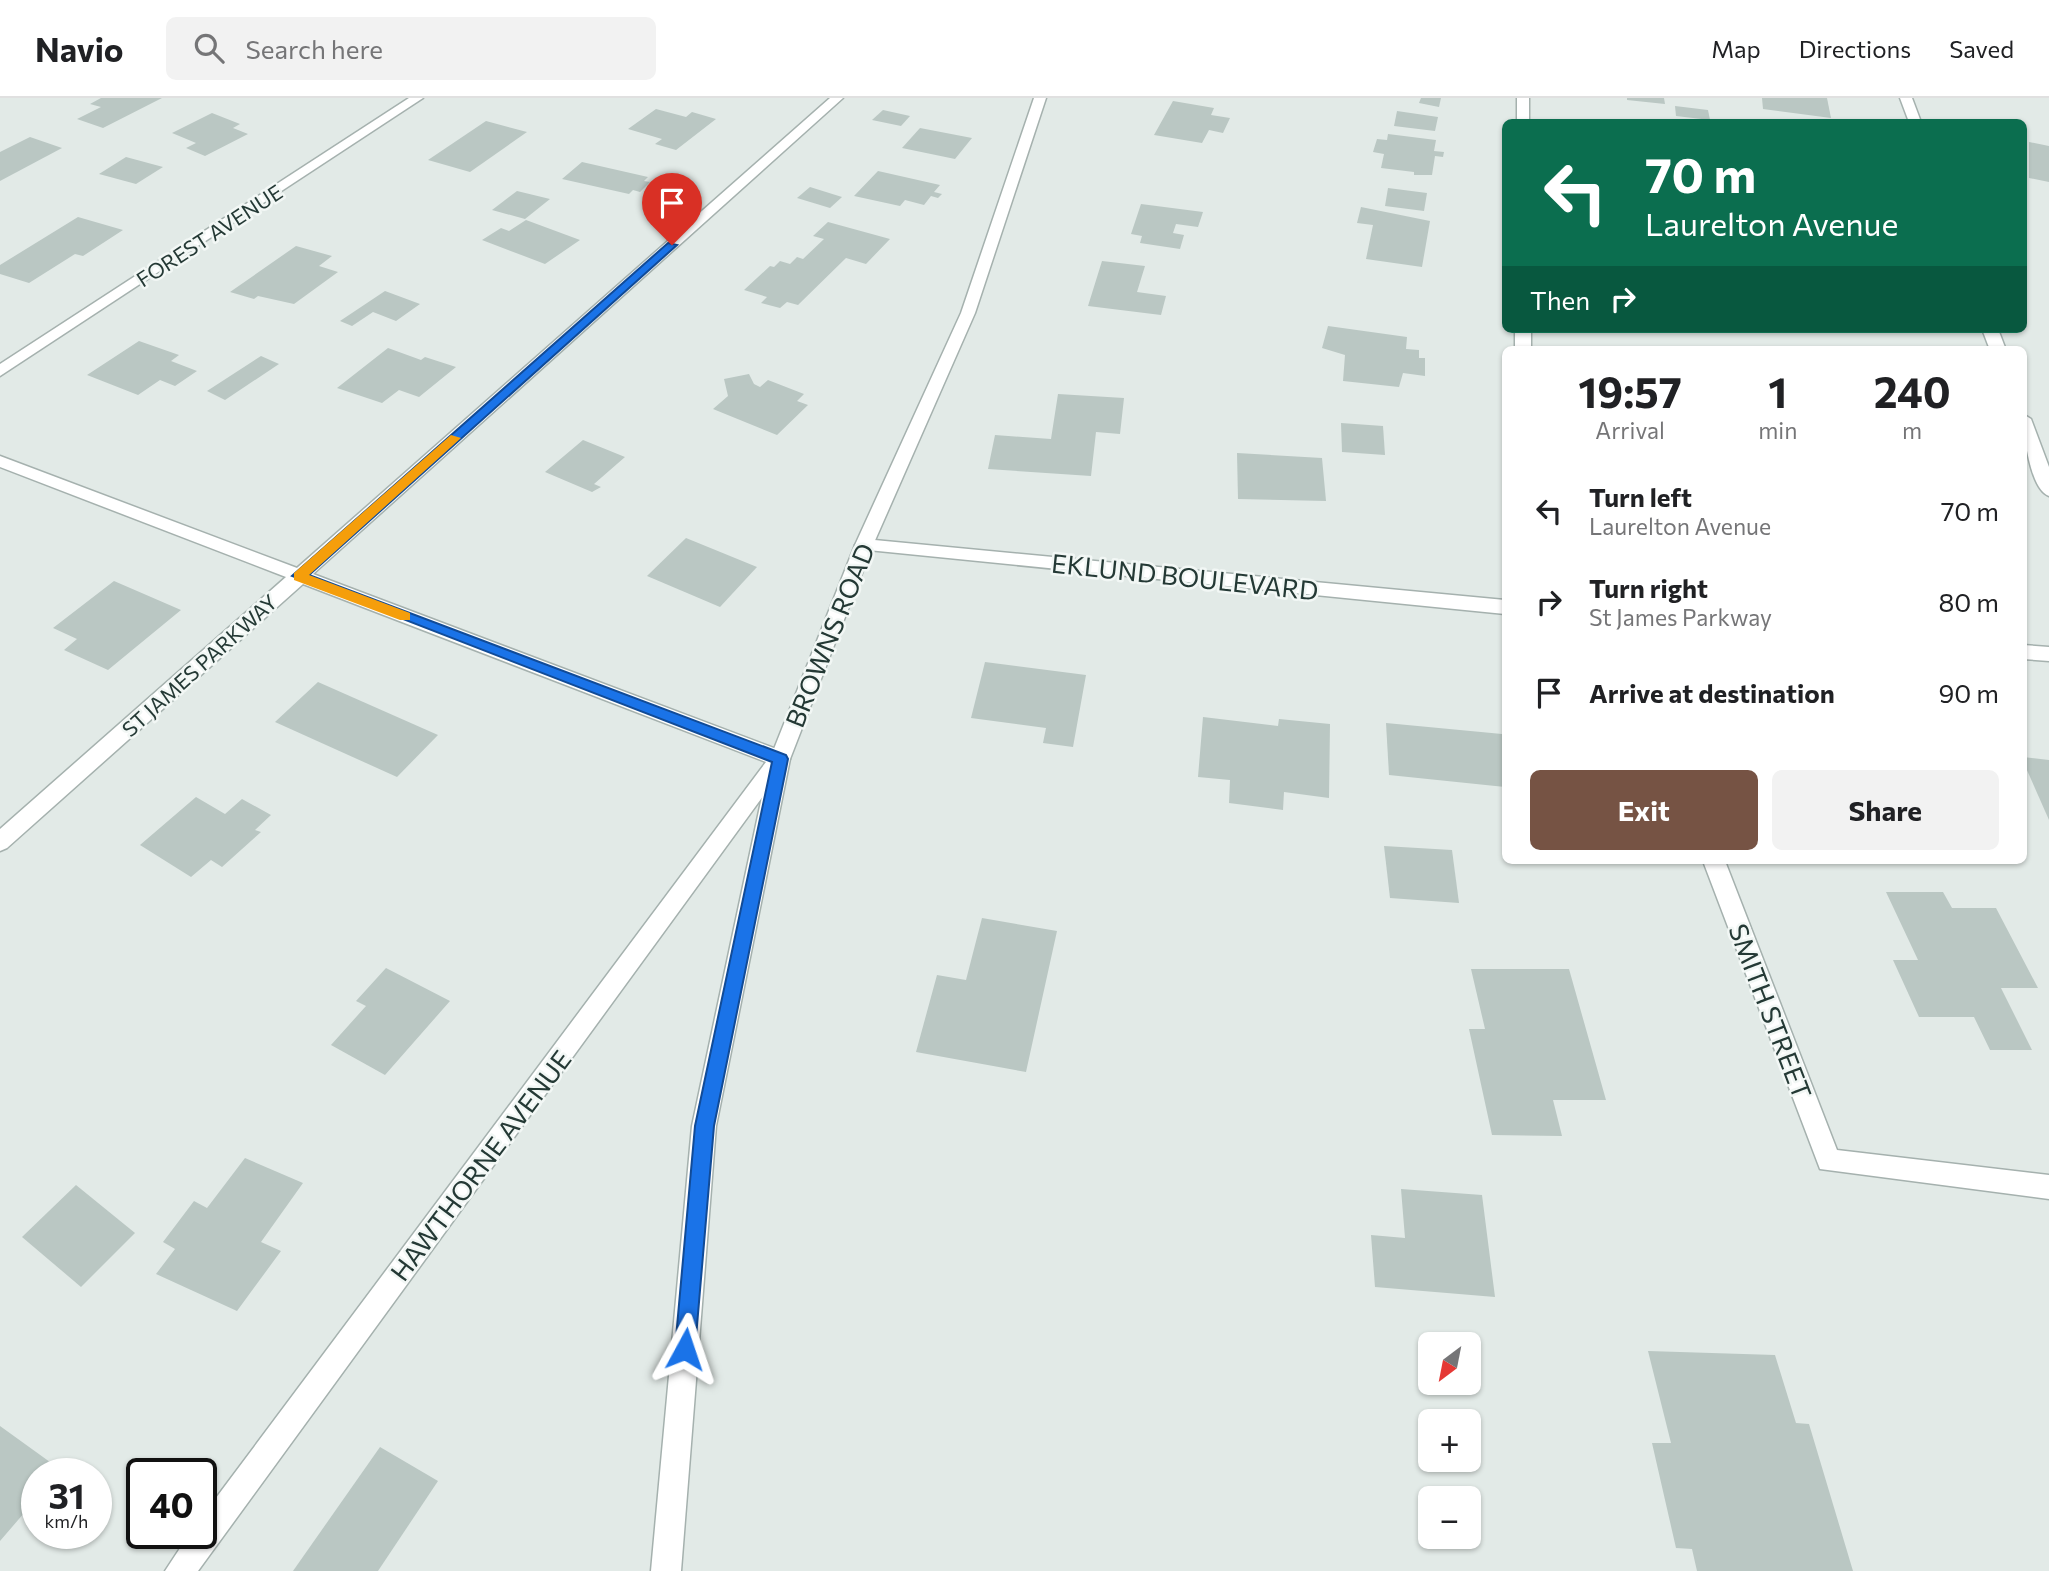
<!DOCTYPE html>
<html lang="en">
<head>
<meta charset="utf-8">
<style>
  :root { --surface:#fff; --page:#f2f2f2; --text:#202124; --muted:#757577; --line:#e0e0e0; --accent:#765344 }
  body { margin:0; font-family:Commissioner,sans-serif; background:var(--page); color:var(--text); height:100vh; display:flex; flex-direction:column; font-size:26px; white-space:nowrap }
  * { box-sizing:border-box; margin:0 }
  p { font-size:23px; color:var(--muted) }
  .icon { flex:none; width:38px; height:38px; fill:none; stroke:currentColor; stroke-width:2; stroke-linecap:round; stroke-linejoin:round }
  .map { position:relative; flex:1; overflow:hidden }
  .panel { position:absolute; left:1502px; top:248px; width:525px; height:518px; display:flex; flex-direction:column; background:var(--surface); border-radius:10px; box-shadow:0 2px 5px #0004 }
  .panel>* { flex:none }
  .banner { position:absolute; left:1502px; top:21px; width:525px; height:214px; border-radius:10px; box-shadow:0 2px 5px #0004; background:#0b6e4f; color:#fff; overflow:hidden }
  .needle { width:46px; rotate:212deg }
  .tools { position:absolute; left:1418px; top:1234px; display:grid; gap:14px }
  .tools a { display:grid; place-items:center; width:63px; height:63px; border-radius:10px; background:var(--surface); box-shadow:0 2px 5px #0004; font-size:35px }
  .speed { position:absolute; left:21px; top:1360px; display:flex; gap:14px; font-size:35px; font-weight:700; text-align:center }
  .speed>* { display:grid; place-content:center; width:91px; height:91px; border-radius:50%; background:var(--surface); box-shadow:0 2px 5px #0004; line-height:1 }
  .speed small { font-size:18px; font-weight:400 }
  .speed .limit { border:4px solid #111; border-radius:10px; background:#fff; color:#111 }
  .pin { position:absolute; display:grid; place-items:center; width:60px; height:60px; color:#fff; margin:-72px -30px; border-radius:50% 50% 50% 0; rotate:-45deg; box-shadow:0 0 7px #0007 }
  .pin .icon { rotate:45deg }
  .me { position:absolute; width:77px; margin:-38px; rotate:5deg; stroke-linejoin:round; filter:drop-shadow(0 0 5px #0008) }
  .turn { display:flex; align-items:center; gap:24px; height:147px; padding:0 28px; font-size:32px }
  .turn .icon { width:91px; height:91px; stroke-width:2.5 }
  .turn b { display:block; font-size:49px; line-height:60px }
  .then { display:flex; align-items:center; height:66px; padding:0 28px; background:#0003; gap:14px; font-size:26px }
  .eta { display:flex; justify-content:space-evenly; align-items:center; height:119px; text-align:center }
  .eta b { font-size:42px; font-weight:700; line-height:49px }
  .button { display:flex; gap:14px; margin-top:auto; padding:14px 28px }
  .button a { flex:1; height:80px; border-radius:10px; background:var(--accent); color:#fff; font-size:28px; font-weight:700; line-height:80px; text-align:center }
  .button a+a { background:var(--page); color:var(--text) }
  ul { padding:0; list-style:none }
  li { display:flex; align-items:center; gap:21px; height:91px; padding:0 28px }
  li div { flex:1 }
  li b { display:block; font-size:26px }
  li em { font-style:normal }
  header { display:flex; align-items:center; gap:42px; box-sizing:border-box; height:98px; padding:0 35px; background:var(--surface); border-bottom:2px solid var(--line) }
  header strong { font-size:33px }
  nav { display:flex; gap:38px; margin-inline-start:auto; font-size:24px }
  .search { width:490px; height:63px; background:var(--page); display:flex; align-items:center; gap:18px; box-sizing:border-box; padding:0 24px; border-radius:10px; color:var(--muted); font-size:26px }
  .map>svg:first-child { display:block }
</style>
</head>
<body>
<header>
<strong>Navio</strong>
<div class="search"><svg class="icon" aria-label="search" viewBox="0 0 24 24"><circle cx="10" cy="10" r="6"/><path d="M15 15l6 6"/></svg>Search here</div>
<nav><a>Map</a><a>Directions</a><a>Saved</a></nav>
</header>
<div class="map">
<svg width="2049" height="1473" viewBox="0 0 2049 1473">
  <rect width="100%" height="100%" fill="#e2eae7"/>
  <g fill="#bac7c3">
    <polygon points="101,0 162,0 103,30 77,21 101,9 90,6"/>
    <polygon points="1421,0 1441,0 1439,9 1419,5"/>
    <polygon points="1627,0 1664,0 1665,6 1627,2"/>
    <polygon points="1762,0 1827,0 1831,20 1763,11"/>
    <polygon points="1173,3 1214,10 1211,17 1230,20 1223,35 1209,32 1202,45 1154,37"/>
    <polygon points="1675,8 1708,12 1710,22 1676,18"/>
    <polygon points="656,11 686,19 692,14 716,21 676,52 655,46 662,41 628,31"/>
    <polygon points="883,12 910,18 901,28 872,22"/>
    <polygon points="1397,13 1438,19 1435,33 1394,28"/>
    <polygon points="212,15 240,26 233,30 248,36 205,58 186,50 196,45 172,35"/>
    <polygon points="486,23 527,34 470,74 428,62"/>
    <polygon points="920,30 972,40 955,61 902,50"/>
    <polygon points="1388,36 1436,42 1434,53 1444,54 1443,59 1435,58 1432,77 1414,77 1414,74 1381,70 1384,56 1373,54 1377,41 1387,42"/>
    <polygon points="30,39 62,50 0,83 0,54"/>
    <polygon points="2029,44 2049,48 2049,84 2029,80"/>
    <polygon points="126,59 163,69 136,86 99,76"/>
    <polygon points="582,64 648,79 644,83 650,84 640,94 633,92 629,96 562,81"/>
    <polygon points="878,73 940,87 934,94 942,96 938,100 931,98 924,107 905,102 900,108 854,98"/>
    <polygon points="810,89 842,99 830,110 797,100"/>
    <polygon points="1388,90 1427,95 1424,113 1385,108"/>
    <polygon points="517,93 550,101 525,121 492,112"/>
    <polygon points="1141,106 1203,114 1198,129 1176,126 1173,135 1184,137 1180,151 1140,145 1142,138 1131,136"/>
    <polygon points="1361,109 1430,123 1422,169 1366,161 1373,127 1357,125"/>
    <polygon points="78,119 123,132 83,158 75,156 29,185 0,176 0,167"/>
    <polygon points="526,122 580,142 545,166 482,142 501,130 509,133"/>
    <polygon points="828,124 890,141 866,166 846,160 798,207 787,204 780,210 761,205 767,199 744,192 770,168 774,169 780,163 790,166 797,159 803,161 824,141 813,138"/>
    <polygon points="296,148 332,158 319,168 338,174 294,206 258,198 254,201 230,194"/>
    <polygon points="1102,163 1145,168 1137,194 1166,198 1161,217 1088,208"/>
    <polygon points="385,193 420,206 396,223 373,214 352,228 340,223"/>
    <polygon points="1328,228 1407,239 1406,251 1419,252 1419,260 1425,260 1425,278 1403,275 1399,289 1343,283 1345,257 1322,250"/>
    <polygon points="139,243 179,257 171,263 197,273 175,288 160,282 138,297 87,277"/>
    <polygon points="388,250 421,262 425,259 456,269 419,299 399,292 382,305 337,290"/>
    <polygon points="261,258 279,266 225,302 207,293"/>
    <polygon points="749,276 754,286 760,289 768,282 804,296 797,303 808,307 777,337 713,311 728,298 724,281"/>
    <polygon points="1058,296 1124,300 1120,336 1096,334 1091,378 988,371 995,337 1051,341"/>
    <polygon points="1341,325 1383,328 1385,357 1342,354"/>
    <polygon points="583,342 625,359 594,386 601,389 592,394 545,374"/>
    <polygon points="1237,355 1322,360 1326,403 1238,401"/>
    <polygon points="686,440 757,469 720,509 647,478"/>
    <polygon points="114,483 181,512 108,572 64,552 77,541 53,530"/>
    <polygon points="985,564 1086,577 1073,649 1043,645 1046,630 971,620"/>
    <polygon points="318,584 438,637 397,679 275,624"/>
    <polygon points="1203,619 1278,628 1279,621 1330,626 1329,700 1284,694 1283,712 1229,705 1230,682 1198,679"/>
    <polygon points="1386,625 1502,636 1505,689 1389,677"/>
    <polygon points="2023,659 2049,662 2049,722 2023,663"/>
    <polygon points="196,699 225,716 242,701 271,717 255,732 261,734 222,769 211,762 191,779 140,747"/>
    <polygon points="1384,748 1452,752 1459,805 1390,800"/>
    <polygon points="1886,794 1943,794 1952,810 1996,810 2038,890 2001,890 2032,952 1990,952 1974,919 1919,919 1893,862 1918,862"/>
    <polygon points="982,820 1057,833 1026,974 916,954 937,877 966,882"/>
    <polygon points="386,870 450,903 385,977 331,947 366,908 356,903"/>
    <polygon points="1471,871 1569,871 1606,1002 1553,1002 1562,1038 1492,1037 1469,931 1485,931"/>
    <polygon points="245,1060 303,1085 261,1144 281,1153 237,1213 156,1176 175,1151 163,1144 194,1103 207,1110"/>
    <polygon points="76,1087 135,1135 81,1189 22,1139"/>
    <polygon points="1401,1091 1482,1097 1495,1199 1375,1189 1371,1137 1405,1140"/>
    <polygon points="1648,1253 1775,1257 1796,1325 1809,1326 1853,1473 1697,1473 1692,1451 1676,1450 1652,1345 1671,1345"/>
    <polygon points="0,1328 61,1372 58,1376 37,1376 37,1400 0,1443"/>
    <polygon points="380,1349 438,1383 378,1473 293,1473"/>
  </g>
  <g fill="none" stroke-linecap="round" stroke-linejoin="round">
    <defs>
      <g id="minor">
        <polygon points="409,0 423,0 0,278 0,266"/>
        <polygon points="830,0 843,0 313,476 787,655 790,661 198,1473 165,1473 190,1435 201,1435 201,1420 766,664 303,486 7,750 0,753 0,731 286,479 0,369 0,358 297,470"/>
        <rect x="1517" y="0" width="12" height="24"/>
        <polygon points="1900,0 1912,0 1921,24 1909,24"/>
        <rect x="1515" y="231" width="16" height="21"/>
        <polygon points="1982,231 1998,231 2006,252 1990,252"/>
        <path d="M2023,316l8,5 18,48v29c-19,-6 -26,-64 -26,-82z"/>
        <polygon points="864,441 1505,502 1505,516 858,451 855,447"/>
        <polygon points="2023,547 2049,549 2049,563 2023,561"/>
        <polygon points="1703,763 1725,763 1837,1052 2049,1077 2049,1101 1820,1071"/>
      </g>
      <polygon id="tertiary" points="1034,0 1046,0 975,215 873,447 790,661 716,1028 681,1473 651,1473 692,1028 770,661 855,447 961,215"/>
    </defs>
    <use href="#minor" stroke="#a5b1ae" stroke-width="3"/>
    <use href="#tertiary" stroke="#a5b1ae" stroke-width="3"/>
    <use href="#minor" fill="#fff" fill-rule="evenodd"/>
    <use href="#tertiary" fill="#fff" fill-rule="evenodd"/>
  </g>
  <polygon fill="#1a73e8" stroke="#114b97" stroke-width="2" points="668,145 677,147 309,477 786,657 788,661 714,1028 695,1251 692,1258 685,1261 678,1258 675,1251 695,1028 772,664 292,478"/>
  <polygon fill="#f59e0b" points="451,337 461,340 309,477 410,515 410,522 400,522 294,482 294,475"/>
  <g text-anchor="middle" dominant-baseline="central" stroke-width="5" stroke-linejoin="round" paint-order="stroke">
    <g font-size="21" fill="#243935" stroke="#f2f7f5">
      <text transform="translate(209 137) rotate(-33)">FOREST AVENUE</text>
      <text transform="translate(199 567) rotate(-42)">ST JAMES PARKWAY</text>
    </g>
    <g font-size="26" fill="#243935" stroke="#f2f7f5">
      <text transform="translate(1185 478) rotate(6)">EKLUND BOULEVARD</text>
      <text transform="translate(829 537) rotate(-68)">BROWNS ROAD</text>
      <text transform="translate(1771 913) rotate(69)">SMITH STREET</text>
      <text transform="translate(480 1067) rotate(-53)">HAWTHORNE AVENUE</text>
    </g>
  </g>
</svg>
<div class="tools">
<a><svg class="needle" viewBox="-14 -14 28 28"><path d="M0-13l5 13h-10z" fill="#e53935"/><path d="M0 13l5-13h-10z" fill="#757577"/></svg></a>
<a>+</a>
<a>−</a>
</div>
<div class="speed"><div>31<small>km/h</small></div><div class="limit">40</div></div>
<div class="pin" style="left:672px;top:147px;background:#d93025"><svg class="icon" aria-label="arrive" viewBox="0 0 24 24"><path d="M6 21V4h12l-3 4 3 4H6"/></svg></div>
<svg class="me" style="left:685px;top:1251px" viewBox="-20 -20 40 40"><path d="M0-17L14 15 0 8-14 15z" fill="#1a73e8" stroke="#fff" stroke-width="4"/></svg>
<div class="banner">
<div class="turn"><svg class="icon" aria-label="left" viewBox="0 0 24 24"><path d="M17 20v-9H6M10 6l-5 5 5 5"/></svg><div><b>70 m</b>Laurelton Avenue</div></div>
<div class="then">Then<svg class="icon" aria-label="right" viewBox="0 0 24 24"><path d="M7 20v-9h11M14 6l5 5-5 5"/></svg></div>
</div>
<section class="panel">
<div class="eta">
<div><b>19:57</b><p>Arrival</p></div>
<div><b>1</b><p>min</p></div>
<div><b>240</b><p>m</p></div>
</div>
<ul>
<li><svg class="icon" aria-label="left" viewBox="0 0 24 24"><path d="M17 20v-9H6M10 6l-5 5 5 5"/></svg><div><b>Turn left</b><p>Laurelton Avenue</p></div><em>70 m</em></li>
<li><svg class="icon" aria-label="right" viewBox="0 0 24 24"><path d="M7 20v-9h11M14 6l5 5-5 5"/></svg><div><b>Turn right</b><p>St James Parkway</p></div><em>80 m</em></li>
<li><svg class="icon" aria-label="arrive" viewBox="0 0 24 24"><path d="M6 21V4h12l-3 4 3 4H6"/></svg><div><b>Arrive at destination</b></div><em>90 m</em></li>
</ul>
<div class="button"><a>Exit</a><a>Share</a></div>
</section>
</div>
</body>
</html>
